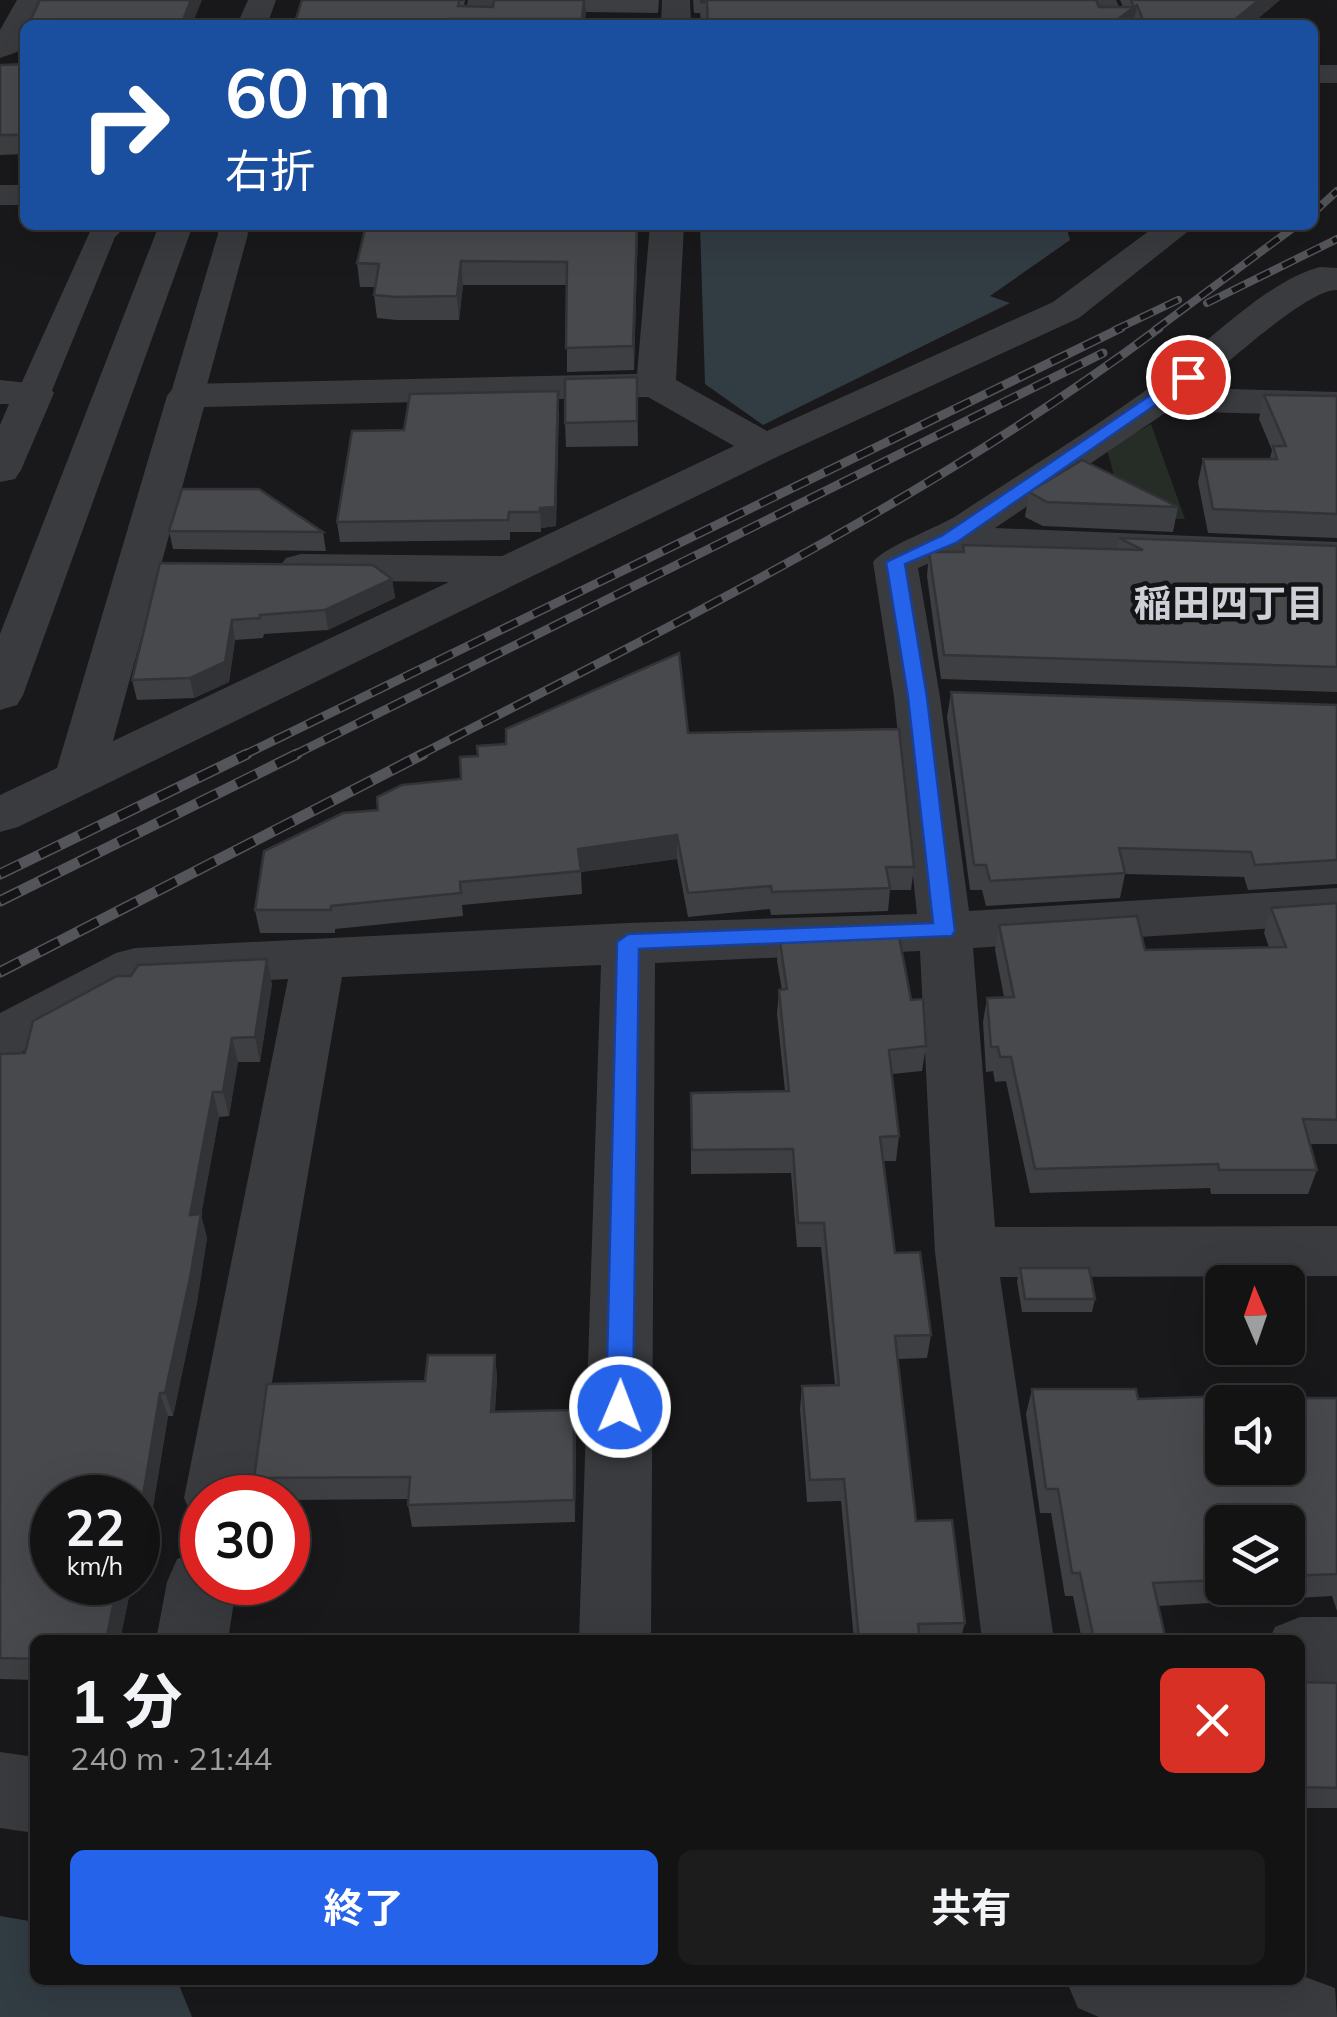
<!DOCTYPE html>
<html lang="ja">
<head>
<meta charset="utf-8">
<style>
  :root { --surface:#131314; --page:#1c1c1d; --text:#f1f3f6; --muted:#9d9ea0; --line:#323234; --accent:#2563eb }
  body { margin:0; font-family:Mulish,"Noto Sans JP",sans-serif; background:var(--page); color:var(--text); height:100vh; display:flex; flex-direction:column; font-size:38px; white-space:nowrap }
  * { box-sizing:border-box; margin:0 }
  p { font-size:32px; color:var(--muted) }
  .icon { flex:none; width:55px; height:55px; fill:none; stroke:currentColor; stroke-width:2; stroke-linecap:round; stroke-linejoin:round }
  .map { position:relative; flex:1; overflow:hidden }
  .drawer { position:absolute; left:30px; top:1635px; width:1275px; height:350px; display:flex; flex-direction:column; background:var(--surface); border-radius:15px; box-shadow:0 10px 40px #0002,0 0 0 2px var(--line) }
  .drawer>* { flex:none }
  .guide { position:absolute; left:20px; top:20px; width:1298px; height:210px; border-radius:15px; box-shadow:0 10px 40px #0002,0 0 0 2px var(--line); background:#1a4fa0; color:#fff; overflow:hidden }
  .needle { width:65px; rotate:358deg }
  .buttons { position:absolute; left:1205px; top:1265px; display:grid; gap:20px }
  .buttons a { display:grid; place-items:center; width:100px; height:100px; border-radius:15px; background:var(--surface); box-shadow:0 10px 40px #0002,0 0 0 2px var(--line); font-size:50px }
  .speed { position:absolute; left:30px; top:1475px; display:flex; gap:20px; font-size:50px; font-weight:700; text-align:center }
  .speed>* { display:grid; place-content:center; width:130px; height:130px; border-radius:50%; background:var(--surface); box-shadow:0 10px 40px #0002,0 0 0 2px var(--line); line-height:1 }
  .speed small { font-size:25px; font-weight:400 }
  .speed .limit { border:15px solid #d22; background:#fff; color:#111 }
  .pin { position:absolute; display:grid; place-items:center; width:85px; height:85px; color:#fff; margin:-42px; border:5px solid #fff; border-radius:50%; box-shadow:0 2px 10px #0007 }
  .me { position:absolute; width:110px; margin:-55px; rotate:1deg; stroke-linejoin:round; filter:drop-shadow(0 0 8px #0008) }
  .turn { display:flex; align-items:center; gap:35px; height:210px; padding:0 40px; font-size:45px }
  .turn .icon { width:130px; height:130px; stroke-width:2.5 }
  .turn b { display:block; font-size:70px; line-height:85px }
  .round { display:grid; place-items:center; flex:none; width:105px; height:105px; border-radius:15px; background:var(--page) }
  .overview { display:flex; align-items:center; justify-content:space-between; height:170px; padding:0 40px }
  h1 { font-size:60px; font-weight:700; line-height:75px }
  .primary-button { display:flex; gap:20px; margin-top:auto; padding:20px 40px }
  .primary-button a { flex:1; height:115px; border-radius:15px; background:var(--accent); color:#fff; font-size:40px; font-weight:700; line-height:115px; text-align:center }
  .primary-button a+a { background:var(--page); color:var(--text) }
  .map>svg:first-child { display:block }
</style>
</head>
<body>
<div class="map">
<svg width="1337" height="2017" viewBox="0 0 1337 2017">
  <rect width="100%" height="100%" fill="#19191b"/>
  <polygon fill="#252d26" points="1151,424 1185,519 1125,518 1107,449"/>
  <polygon fill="#323c43" points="700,225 1072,225 1066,226 1070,240 990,296 1010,303 763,425 705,384"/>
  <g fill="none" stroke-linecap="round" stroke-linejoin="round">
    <polygon fill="#323c43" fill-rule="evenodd" points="0,1916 35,1922 35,1980 177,1980 192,2017 0,2017"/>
    <g fill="#3a3b3f" fill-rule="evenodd">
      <polygon points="93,225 127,225 115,237 51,393 46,400 22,400 17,393"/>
      <polygon points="217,225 247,225 248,234 204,396 199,403 175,403 170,396 218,234"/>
    </g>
    <g fill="#3a3b3f" fill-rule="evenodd">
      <polygon points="17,0 45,0 32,25 25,25 25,39 17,52 0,58 0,30"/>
      <polygon points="468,0 496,0 492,25 462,25"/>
      <polygon points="662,0 690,0 691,25 661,25"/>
      <polygon points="1088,0 1116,0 1128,25 1098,25"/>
      <rect x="1312" y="65" width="25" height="18"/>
      <rect x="0" y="185" width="25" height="20"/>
      <path d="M650,225h34l-8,155 91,51 286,-129 104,-77h39l-117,93 -300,138 -761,371 -18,5v-37l57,-27 110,-372 6,-8 14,-4 450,-10zM648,397l86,49 -232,110 -201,-2 -15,4 -7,9 7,9 15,4 148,2 -336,159 91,-334z"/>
      <path d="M1320,267l17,1v22c-28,-2 -114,77 -140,98l140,4v24l-169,-5 -173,117 342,14v26l-381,-16 -38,16 22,129 29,214 368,-23v36l-364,24 22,279 342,-1v50l-337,1 54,363h-72l-47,-388 -15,-301 -265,12 -4,677h-72l22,-675 -259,12 -90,521h-50v25l-8,-3 -10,-22 104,-519 -144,7 -124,67 -20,6v-46l116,-60 19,-5 493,-25 289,-9 -23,-217 -21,-135c12,-16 65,-34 86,-48 62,-41 126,-80 186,-123 49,-35 119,-110 175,-124z"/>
      <polygon points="0,380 48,385 54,393 21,470 15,479 0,482 0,425 9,404 0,404"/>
      <polygon points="202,1550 202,1582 237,1582 228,1640 156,1640 167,1582 177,1559"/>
      <polygon points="1300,1617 1337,1617 1337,1685 1300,1685 1300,1640 1269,1640 1275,1627"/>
      <polygon points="0,1752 35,1757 35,1833 0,1828"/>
      <polygon points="1300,1975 1335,1988 1337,2017 1099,2017 1078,2008 1066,1980 1300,1980"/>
    </g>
    <g fill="#3a3b3f" fill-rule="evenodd">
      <polygon points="248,0 276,0 267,25 237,25"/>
      <polygon points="159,225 193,225 23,695 17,705 0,710 0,634"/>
    </g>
    <defs>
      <g id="rail-far2">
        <polyline points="1312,214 1337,191"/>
        <polyline points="1207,303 1337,239"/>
        <polyline points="1115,330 1178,300"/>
        <polyline points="1155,330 1297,225"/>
      </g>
      <g id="rail-far1">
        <polyline points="242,756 1121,328"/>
        <polyline points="292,756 1103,353"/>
        <path d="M418,756c253,-130 512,-257 741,-428"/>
      </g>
      <g id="rail">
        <polyline points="0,874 247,754"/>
        <polyline points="0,901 297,754"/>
        <polyline points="0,972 423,754"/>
      </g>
    </defs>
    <use href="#rail-far2" stroke="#53555a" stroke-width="8"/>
    <use href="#rail-far1" stroke="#53555a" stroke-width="9"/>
    <use href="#rail" stroke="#53555a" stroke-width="11"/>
    <use href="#rail-far2" stroke="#141416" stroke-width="5" stroke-dasharray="14" stroke-linecap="butt"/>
    <use href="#rail-far1" stroke="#141416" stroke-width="6" stroke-dasharray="18" stroke-linecap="butt"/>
    <use href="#rail" stroke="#141416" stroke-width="8" stroke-dasharray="22" stroke-linecap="butt"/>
  </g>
  <g fill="#3e3f42" fill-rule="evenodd">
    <polygon points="465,0 464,7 493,7 494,0 659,0 658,13 586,12 584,25 294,25"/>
    <polygon points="693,0 1096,0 1099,7 1123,7 1120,0 1280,0 1250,25 707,25 707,22 701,22 700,13 694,13"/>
    <polygon points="25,64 25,154 0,155 0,65"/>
    <polygon points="366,225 638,225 634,370 567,372 567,285 463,285 459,320 397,320 377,318 374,295 376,287 360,287 357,263"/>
    <polygon points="637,377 638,446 566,447 565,423"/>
    <polygon points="1264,395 1337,396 1337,538 1208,533 1198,482 1203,459 1270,459 1272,450 1259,419"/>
    <polygon points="559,411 556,526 541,528 541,532 510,532 510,540 340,542 337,522 404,430"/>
    <polygon points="1029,492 1178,507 1173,532 1043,526 1025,517"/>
    <polygon points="169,531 323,532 326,551 173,549"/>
    <polygon points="1119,538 1337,546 1337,692 941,679 927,576 929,552 962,552 963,545 1117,549"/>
    <polygon points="160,563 392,579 395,598 328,630 264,634 263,638 235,640 229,682 194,698 137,700 132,680"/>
    <polygon points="951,692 1337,705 1337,884 1248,890 1244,877 1125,874 1120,898 986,906 982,890 970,890 947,717"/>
    <polygon points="688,733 914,867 911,890 890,890 888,911 771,915 770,909 688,917 677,859 581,872 582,894 462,905 463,916 335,929 335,933 260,933 255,910 378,810 461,779 478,756"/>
    <polygon points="1337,903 1337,1144 1310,1144 1317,1170 1308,1194 1211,1194 1210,1188 1030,1193 1006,1081 995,1082 993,1071 986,1072 983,1022 987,998 1004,997 995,950 999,925 1145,950 1269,947 1264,933 1271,908"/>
    <polygon points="779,936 911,1000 926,1046 922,1071 892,1074 899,1136 896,1161 883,1161 895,1253 931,1335 927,1358 898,1359 916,1521 965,1623 960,1640 854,1640 841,1501 807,1502 800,1409 802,1386 835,1385 821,1247 797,1247 791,1173 691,1174 691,1093 785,1091 777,1014 779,990 782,990 777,961"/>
    <polygon points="272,984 260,1062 238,1062 229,1116 219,1117 201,1215 207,1238 197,1302 173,1416 168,1416 144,1561 138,1561 138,1498 52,1498 132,1582 120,1640 35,1640 35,1680 0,1679 0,1054 25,1053"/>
    <polygon points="1020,1268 1095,1299 1092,1312 1022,1312 1017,1281"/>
    <polygon points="495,1355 497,1378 495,1412 576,1433 575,1522 412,1527 408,1505 409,1499 288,1500 288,1498 260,1498 254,1478 425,1381"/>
    <path d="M1032,1389l106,10 199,-1v213l-5,-15 -174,10 8,34h-84l-9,-44h-8l-14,-83h-11l-14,-99zM1222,1522h66v66h-66z"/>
    <polygon points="1300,1682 1337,1683 1337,1808 1300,1808"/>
  </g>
  <g fill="#323336">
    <polygon points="191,0 202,0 192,25 181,25"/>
    <polygon points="584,0 586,12 584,25 582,25"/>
    <polygon points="1259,0 1280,0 1250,25 1228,25"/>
    <polygon points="1137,5 1133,25 1110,25"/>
    <polygon points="637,225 638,225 634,370 633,346"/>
    <polygon points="461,261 463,285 459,320 457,296"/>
    <polygon points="558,391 556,526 541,528 540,508"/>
    <polygon points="392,579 395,598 328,630 325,610"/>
    <polygon points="232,620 235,640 229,682 194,698 190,678"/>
    <polygon points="677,835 677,859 579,872 578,849"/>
    <polygon points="267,959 272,984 260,1062 255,1037"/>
    <polygon points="232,1038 238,1062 229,1116 223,1092"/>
    <polygon points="213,1092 219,1117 201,1215 207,1238 197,1302 173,1416 165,1393 190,1215"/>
    <polygon points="495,1355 497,1378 493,1434 491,1412"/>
    <polygon points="160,1393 168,1416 144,1561 138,1544 138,1526"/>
    <polygon points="574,1410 576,1433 575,1522 574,1500"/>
    <polygon points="118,1582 132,1582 120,1640 106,1640"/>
  </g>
  <g fill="#48494d" stroke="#323336" stroke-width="2.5" fill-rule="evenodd">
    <polygon points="40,0 191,0 181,25 28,25"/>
    <polygon points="302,0 459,0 458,6 493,7 494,0 584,0 582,19 450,19 450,25 294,25"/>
    <polygon points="701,0 1096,0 1099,7 1134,7 1131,0 1259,0 1228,25 1145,25 1137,5 1110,25 708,25 707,2 701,2"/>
    <polygon points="25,64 25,133 24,135 0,135 0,65"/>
    <polygon points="366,225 637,225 633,346 566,348 567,262 461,261 457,296 395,297 374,295 379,264 357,263"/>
    <polygon points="637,377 637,421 565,423 565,379"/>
    <polygon points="558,391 555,507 540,508 540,512 509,512 508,520 337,522 352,431 404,430 410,394"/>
    <polygon points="1264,395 1337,396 1337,514 1213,509 1203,459 1277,459 1273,446 1286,446"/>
    <polygon points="1082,460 1178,507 1047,502 1029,492"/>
    <polygon points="182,489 259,489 323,532 169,531"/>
    <polygon points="1119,538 1337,546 1337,667 944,655 929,552 964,552 963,545 1143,550"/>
    <polygon points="160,563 373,565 392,579 325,610 260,615 260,618 232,620 225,662 190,678 132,680"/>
    <polygon points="679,653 688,733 899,729 914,867 886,867 890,888 772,892 771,886 688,893 677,835 578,849 581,871 460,882 461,893 331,906 331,910 255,910 264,851 343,813 378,810 377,797 402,785 461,779 460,757 478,756 477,746 506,744 506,729"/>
    <polygon points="951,692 1337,705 1337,860 1255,865 1251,852 1119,848 1125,873 990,881 986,865 974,865"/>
    <polygon points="1337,903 1337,1120 1303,1119 1317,1170 1219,1170 1218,1164 1035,1169 1011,1057 1000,1057 998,1047 991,1047 987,998 1014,997 999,925 1137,916 1145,950 1286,947 1271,908"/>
    <polygon points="898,931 911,1000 923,999 926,1046 889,1050 899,1136 880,1137 895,1253 920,1252 931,1335 895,1336 916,1521 952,1520 965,1623 918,1624 920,1640 859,1640 844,1479 810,1480 802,1386 839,1385 824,1223 798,1223 793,1149 692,1150 691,1093 789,1091 779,990 787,989 779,936"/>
    <polygon points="267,959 255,1037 232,1038 223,1092 213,1092 190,1215 201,1214 190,1278 165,1393 160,1393 138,1526 138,1498 52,1498 52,1582 118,1582 106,1640 35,1640 35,1659 0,1658 0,1054 25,1053 33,1021 117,976 131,976 138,965"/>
    <polygon points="1020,1268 1089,1268 1095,1299 1025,1299"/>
    <polygon points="428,1355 495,1355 491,1412 574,1410 574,1500 408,1505 410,1477 254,1478 267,1384 425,1381"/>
    <path d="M1032,1389h104l2,10 145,-5 1,4h53v176l-49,2v-54h-66v58l-69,3 13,57h-72l-14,-67h-8l-14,-84h-12zM1222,1402h66v66h-66z"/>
    <polygon points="1300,1682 1337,1683 1337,1788 1300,1787"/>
  </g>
  <polygon fill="#2563eb" stroke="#184099" stroke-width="2.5" points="1183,373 1196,377 956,543 905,564 927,697 955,931 952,936 639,949 633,1407 629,1416 620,1419 610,1416 606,1407 617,942 628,934 933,923 908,697 886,562 943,535"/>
  <g text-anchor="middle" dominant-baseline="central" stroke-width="9" stroke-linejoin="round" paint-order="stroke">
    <g font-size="38" font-weight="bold" fill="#cdcfd6" stroke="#141416">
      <text x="1229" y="603">稲田四丁目</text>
    </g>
  </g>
</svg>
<div class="buttons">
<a><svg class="needle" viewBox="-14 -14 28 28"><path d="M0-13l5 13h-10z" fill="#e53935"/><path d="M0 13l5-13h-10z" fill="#9d9ea0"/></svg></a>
<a><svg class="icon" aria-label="sound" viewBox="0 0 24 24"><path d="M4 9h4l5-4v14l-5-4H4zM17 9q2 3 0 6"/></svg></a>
<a><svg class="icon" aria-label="layers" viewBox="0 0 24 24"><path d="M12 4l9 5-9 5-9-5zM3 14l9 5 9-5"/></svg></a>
</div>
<div class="speed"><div>22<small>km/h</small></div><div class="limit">30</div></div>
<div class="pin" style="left:1188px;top:377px;background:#d93025"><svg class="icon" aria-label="arrive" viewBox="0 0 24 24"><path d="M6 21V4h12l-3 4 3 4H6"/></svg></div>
<svg class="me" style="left:620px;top:1407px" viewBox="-20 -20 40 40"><circle r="17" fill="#2563eb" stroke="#fff" stroke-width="3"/><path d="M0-11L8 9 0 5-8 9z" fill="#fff"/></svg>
<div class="guide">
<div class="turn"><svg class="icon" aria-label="right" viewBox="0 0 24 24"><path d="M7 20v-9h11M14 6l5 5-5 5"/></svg><div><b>60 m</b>右折</div></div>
</div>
<section class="drawer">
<div class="overview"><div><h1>1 分</h1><p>240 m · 21:44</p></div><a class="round" style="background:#d93025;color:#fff"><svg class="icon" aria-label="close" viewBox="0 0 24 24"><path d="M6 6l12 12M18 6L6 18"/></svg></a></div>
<div class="primary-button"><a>終了</a><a>共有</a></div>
</section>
</div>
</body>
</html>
